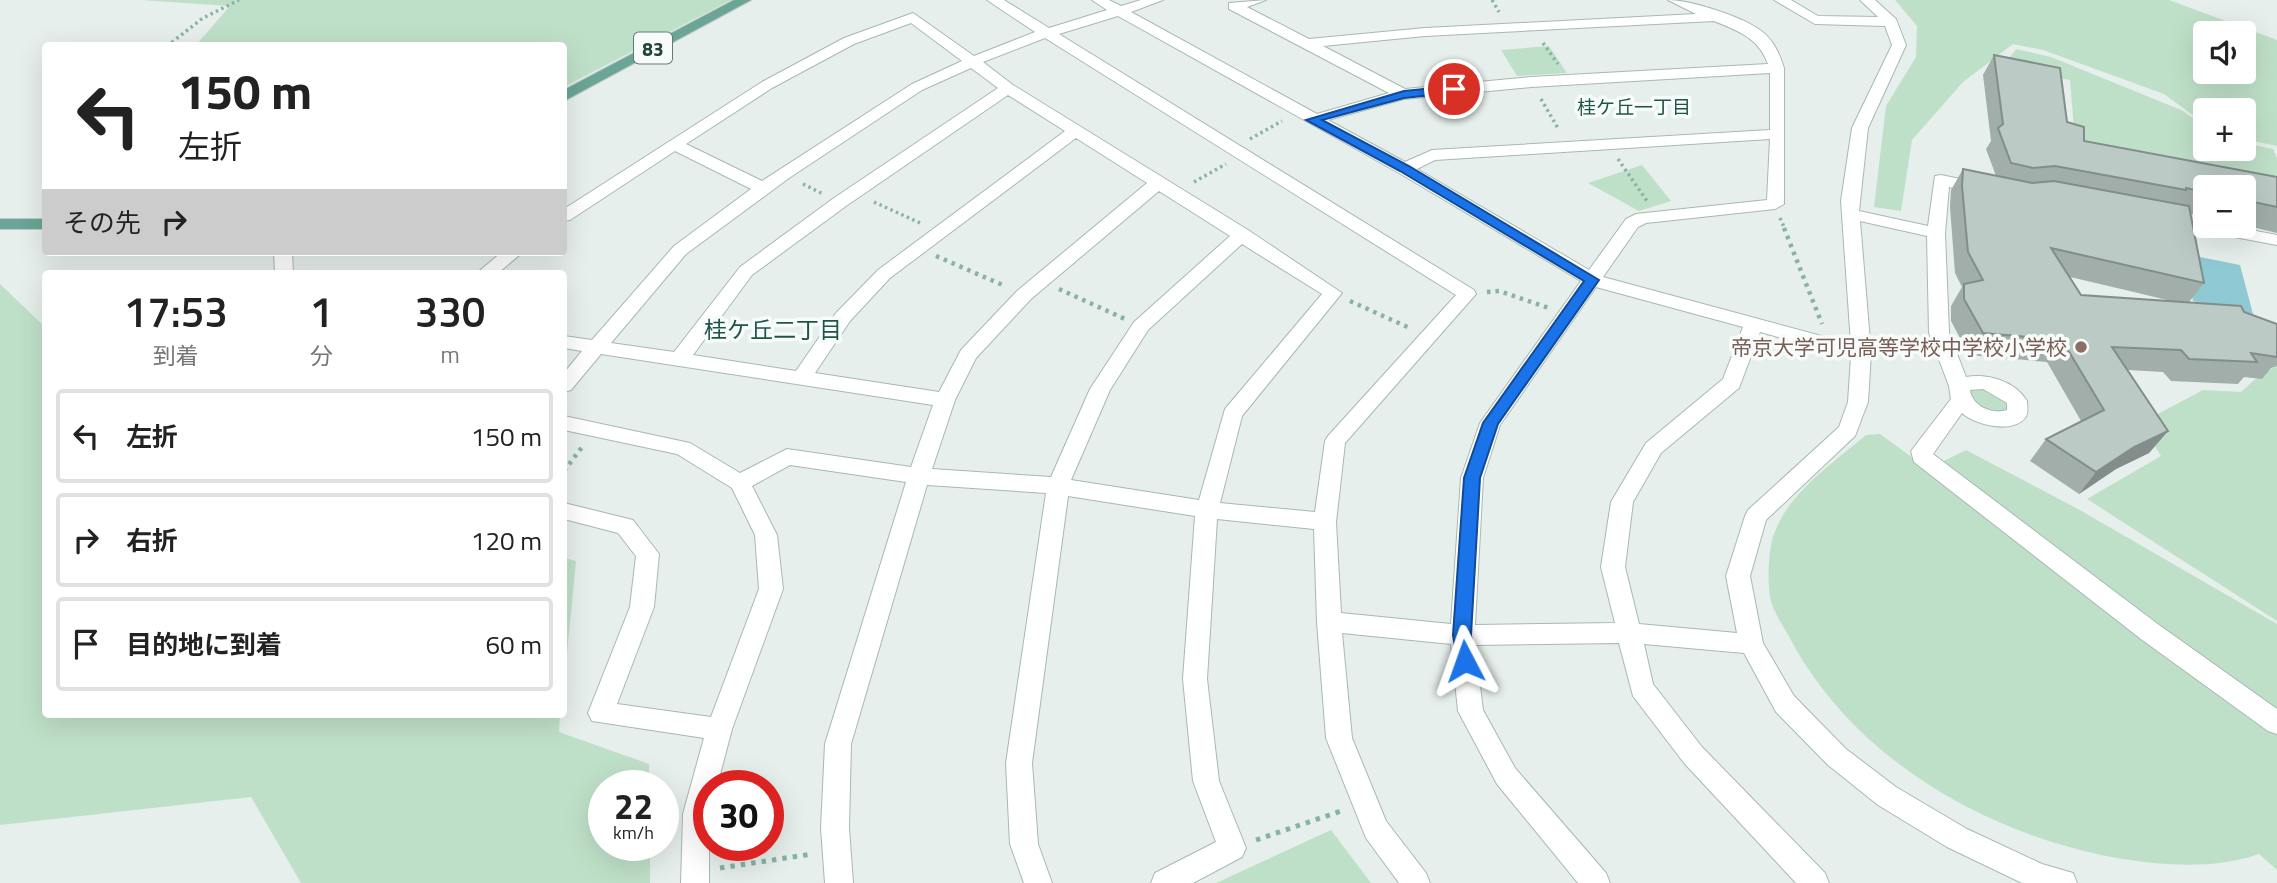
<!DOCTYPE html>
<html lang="ja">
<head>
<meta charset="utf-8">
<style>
  :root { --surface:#fff; --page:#f6f6f6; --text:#222; --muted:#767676; --line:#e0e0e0 }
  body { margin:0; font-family:"Titillium Web","Noto Sans JP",sans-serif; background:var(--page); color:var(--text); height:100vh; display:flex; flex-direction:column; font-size:26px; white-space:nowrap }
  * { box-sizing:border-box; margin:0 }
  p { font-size:23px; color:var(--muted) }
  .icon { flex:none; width:38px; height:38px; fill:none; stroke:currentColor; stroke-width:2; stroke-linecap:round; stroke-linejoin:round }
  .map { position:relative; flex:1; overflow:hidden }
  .side { position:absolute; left:42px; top:270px; width:525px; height:448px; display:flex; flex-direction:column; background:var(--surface); border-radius:7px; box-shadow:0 7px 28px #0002 }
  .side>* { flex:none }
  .hud { position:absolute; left:42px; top:42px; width:525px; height:214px; border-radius:7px; box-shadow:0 7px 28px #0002; background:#fff; color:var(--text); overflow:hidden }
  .tools { position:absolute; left:2193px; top:21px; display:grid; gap:14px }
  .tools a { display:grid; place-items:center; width:63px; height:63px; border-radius:7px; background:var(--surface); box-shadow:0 7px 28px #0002; font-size:35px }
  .speed { position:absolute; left:588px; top:770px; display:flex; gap:14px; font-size:35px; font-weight:700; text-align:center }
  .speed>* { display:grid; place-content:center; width:91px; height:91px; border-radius:50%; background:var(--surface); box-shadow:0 7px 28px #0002; line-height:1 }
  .speed small { font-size:18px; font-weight:400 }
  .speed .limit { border:10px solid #d22; background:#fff; color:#111 }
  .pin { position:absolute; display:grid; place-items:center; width:60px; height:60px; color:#fff; margin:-30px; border:4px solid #fff; border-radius:50%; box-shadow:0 2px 7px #0007 }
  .me { position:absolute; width:77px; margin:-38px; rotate:356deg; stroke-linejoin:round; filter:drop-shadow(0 0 5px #0008) }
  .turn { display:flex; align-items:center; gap:24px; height:147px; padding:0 21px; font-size:32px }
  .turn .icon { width:91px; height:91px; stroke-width:2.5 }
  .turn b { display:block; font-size:49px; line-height:60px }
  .then { display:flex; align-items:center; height:66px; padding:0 21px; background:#0003; gap:14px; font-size:26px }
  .eta { display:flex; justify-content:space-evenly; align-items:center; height:119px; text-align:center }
  .eta b { font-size:42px; font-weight:600; line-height:49px }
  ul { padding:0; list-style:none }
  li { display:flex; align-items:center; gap:21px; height:94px; margin:0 14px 10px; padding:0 7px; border:4px solid var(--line); border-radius:7px }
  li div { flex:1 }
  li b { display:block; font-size:26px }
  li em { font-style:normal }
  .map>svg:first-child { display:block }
</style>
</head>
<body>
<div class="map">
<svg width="2277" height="883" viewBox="0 0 2277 883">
  <rect width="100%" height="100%" fill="#e6efeb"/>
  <g fill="#bfe0c8" fill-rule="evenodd">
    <polygon points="141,0 731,0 564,87 564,46 196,45 230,6"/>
    <path d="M1895,0h274l108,40v106l-33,-7v-29h-39v14l-41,-30 -121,-44 -30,-6 -50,38 -51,58 -11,71 -27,-4 12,-101 30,-49 1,-31zM2205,33h39v39h-39z"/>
    <polygon points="1549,46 1567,73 1517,76 1501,50"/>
    <polygon points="2016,49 2051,57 2181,110 2205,126 2205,149 2244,149 2244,143 2273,149 2277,158 2277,190 2075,141 2070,80 2002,68"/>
    <polygon points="1642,165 1671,201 1639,211 1588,183"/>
    <polygon points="0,284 45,327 46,714 560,714 559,732 649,764 649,786 604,786 604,845 650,845 650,883 301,883 251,797 0,825"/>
    <polygon points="2277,366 2277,621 2087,499 2161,456 2141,423 2203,390 2241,392 2262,373"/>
    <polygon points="1973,380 2017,401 2004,420 1961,400"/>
    <path d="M1880,434l48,35 38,-19 112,59 199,115v246l-18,-16c-43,15 -92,12 -136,5 -131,-22 -264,-96 -330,-215 -6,-12 -15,-25 -20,-37 -7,-15 -5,-58 1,-73 15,-42 59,-71 92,-99z"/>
    <polygon points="564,558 576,561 564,684"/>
    <polygon points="1331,830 1371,883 1216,883"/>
  </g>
  <polygon fill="#8ec9d4" points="2185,254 2240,265 2253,314 2193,301"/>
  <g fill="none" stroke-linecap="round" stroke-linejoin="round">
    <defs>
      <g id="minor">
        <path d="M987,0h17l45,28 58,-18 -15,-10h17l12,6 20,-6h22l-32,12 186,102 72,-21 -160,-84v-6l37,-3 -19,7 62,32 116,-11 271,-14 -28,-14c22,0 69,15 89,28 15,9 22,24 27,40v136l-9,5 -129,14 -8,4 -35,50 248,67 -10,-143 11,-73 40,-83 -7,-19 -70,-2 -41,-24h17l27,16 60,1 -18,-17h15l21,19 10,26 -38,83 -9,83 69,15 7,-50 6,-1 48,10 2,4 -8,5 -34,-7 -4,46 4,100 17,44c21,-4 49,4 61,24 0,5 2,12 -2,17 -13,16 -50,7 -63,-5l-29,41 226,171 118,84v25l-9,-3 -127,-92 -227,-177 -3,-11 40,-52 -2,-13 -20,-53 -2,-97 -67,-15 11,132 -3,49 -13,34 -89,84 -16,56 13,67 31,53 52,53 50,38 71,42 75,35 31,9 4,10h-55l-75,-36 -69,-42 -50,-40 -52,-53 -32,-59 -100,-9 9,40 49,63 123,126 4,10h-33l-112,-120 -51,-67 -14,-53 -144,2 8,65 32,58 91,105 4,10h-32l-81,-99 -39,-73 -7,-67 -109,-11 10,105 34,83 40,52 4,10h-31l-33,-45 -40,-100 -9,-116 -3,-93 -97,-10 -10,160 12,102 27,67 -4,9 -49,26h-42l4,-10 61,-31 -23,-61 -10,-102 12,-163 -127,-20 -36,267 6,81 14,39h-28l-14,-39 -4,-81 40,-270 -119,-8 -76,259 -2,84 4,55h-28l-4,-55 4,-84 81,-262 -116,-17 -38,21 25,49 6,54 -51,140 -15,57h-8v97h-28l2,-69 21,-76 -112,-17 -4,-8 42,-106 6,-51 -18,-23 -54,-14v-16l69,17 26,34 -5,53 -37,97 94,13 48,-128 -4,-54 -23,-47 -55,-34 -113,-24v-14l126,27 50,30 47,-24 124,18 22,-62 -332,-51 -30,36 -7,2v-19l18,-22 -18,-3v-12l28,4 82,-94 77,-57 -76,-38 -105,69 -6,1v-12l198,-127 82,-44 69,-25 61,43 61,-24zM1118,16l281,157 182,108 -101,142 -19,55 -10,146 -110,-11 -5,-91 9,-79 131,-149 -2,-4 -415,-256zM1714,21c24,10 44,16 54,43l-237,13 -126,12 -82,-43 102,-10zM911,23l51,38 -50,23 -150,97 -76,-37 86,-56 82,-44zM1045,38l411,257 -128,141 -3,5 -10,71 -95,-9 22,-87 100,-123 -94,-63 -235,-145 -30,-23zM971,68l27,20 -164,110 -94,69 -66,85 -63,-9 75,-89 103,-76 133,-88zM1770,73v57l-338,20 -27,12 -77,-42 76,-21 127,-12zM1008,95l57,36 -187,139 -42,43 -40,58 -103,-16 59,-80 94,-69zM1076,138l71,45 -130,108 -56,59 -22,42 -124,-19 35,-52 40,-43zM1770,139l-3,61 -131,14 -10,5 -37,51 -172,-101 18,-9zM1159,191l71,45 -96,86 -44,67 -39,88 -119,-8 23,-69 21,-42 55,-59zM1242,244l80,50 -97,115 -26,91 -128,-20 39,-90 38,-60zM1596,287l147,40 -20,52 -77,64 -35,59 -10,65 14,56 -140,2 8,-147 17,-53zM1760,332l91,25 -3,45 -9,25 -91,83 -3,6 -19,60 11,57 -98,-9 -14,-57 8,-65 28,-49 78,-65zM1983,389l24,14v7c-15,5 -35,-4 -37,-20z"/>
        <polygon points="2166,214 2205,221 2205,226 2230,226 2277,235 2277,245 2160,223 2157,219"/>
        <polygon points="274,252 292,252 293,273 275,273"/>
        <polygon points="502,252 523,252 498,273 477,273"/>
      </g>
      <g id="major">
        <polygon points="734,0 751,0 564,101 564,90"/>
        <rect x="0" y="219" width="46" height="10"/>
      </g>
    </defs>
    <use href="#minor" stroke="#a8b8b2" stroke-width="2"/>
    <use href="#major" stroke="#c2cac8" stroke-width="2"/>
    <g stroke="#86b3a5" stroke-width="3.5" stroke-dasharray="2.5 3.5" stroke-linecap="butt">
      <polyline points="1492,0 1499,12"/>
      <polyline points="1543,43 1558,64"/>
      <polyline points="167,46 203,18 239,0"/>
      <polyline points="1541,99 1559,130"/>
      <polyline points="1250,139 1282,121"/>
      <polyline points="1618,159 1647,201"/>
      <polyline points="1194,182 1226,164"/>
      <polyline points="803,184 823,194"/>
      <polyline points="874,202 920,223"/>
      <polyline points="1780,218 1785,229"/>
    </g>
    <g stroke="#86b3a5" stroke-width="4.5" stroke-dasharray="3.5 5" stroke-linecap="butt">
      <polyline points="1784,228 1822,324"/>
      <polyline points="936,256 1005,286"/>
      <polyline points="1059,289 1125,319"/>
      <polyline points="1487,292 1499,291 1549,308"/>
      <polyline points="1350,301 1412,329"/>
      <polyline points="564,471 582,447"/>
    </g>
    <g stroke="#86b3a5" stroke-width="5" stroke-dasharray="4.5 6" stroke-linecap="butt">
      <polyline points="1256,840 1344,810"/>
      <polyline points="720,868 812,854"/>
    </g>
    <use href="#minor" fill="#fff" fill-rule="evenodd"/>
    <use href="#major" fill="#6aa596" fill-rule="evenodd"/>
  </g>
  <path fill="#a1aea9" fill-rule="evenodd" d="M1994,55l73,67 17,19 193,36v56l-33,-8v-38h-39v30l-14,-3 13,69 -15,19 55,10 33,12v42l-6,2 -9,11 -18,-2 -6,7 -67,-3 -8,-9 -35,-2 40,61 -19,22 -33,16 -37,25 -49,-33 16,-22 35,-18 -34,-59 -78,-7 -18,-34v-15l11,-19 -7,-14 -5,-66 1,-17 12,-21 33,7 -10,-27 5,-8 -8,-66zM2070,277l64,15 37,9 -90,-6z"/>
  <polygon fill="#838d89" points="2168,431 2149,453 2116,469 2079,494 2096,472 2134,447"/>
  <g fill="#bbcac4" stroke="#838d89" stroke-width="2">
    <polygon points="1994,55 2060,68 2067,122 2084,127 2084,141 2277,177 2277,207 2244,200 2244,187 2205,187 2205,192 2186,188 2186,190 2055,166 2033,168 2011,163 1998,128 2003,124"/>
    <polygon points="1963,169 2032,183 2054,181 2189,206 2204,283 2051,248 2081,295 2241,306 2244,312 2277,324 2277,357 2251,353 2257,362 2189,359 2181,350 2112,347 2168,431 2134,447 2096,472 2046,439 2104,410 2062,340 1983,333 1964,299 1964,284 1983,280 1968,252 1962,186"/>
  </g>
  <polygon fill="#1a73e8" stroke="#114b97" stroke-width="2" points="1454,86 1459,87 1459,92 1404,98 1322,120 1409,166 1599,280 1498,424 1480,478 1471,635 1474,661 1472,666 1465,668 1458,666 1453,635 1464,478 1483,423 1584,281 1400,171 1306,120 1404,91"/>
  <circle fill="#8d6e63" stroke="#f7fbf9" stroke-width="2.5" cx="2081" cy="347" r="7"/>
  <g text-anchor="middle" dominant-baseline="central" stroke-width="7" stroke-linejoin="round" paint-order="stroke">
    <rect fill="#f7fbf9" stroke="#637a73" stroke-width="2" x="634" y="32.5" width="38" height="31" rx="5"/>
    <g font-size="19" font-weight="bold" fill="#24423a">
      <text x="653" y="48">83</text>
    </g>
    <g font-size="19" fill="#1f5548" stroke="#f7fbf9">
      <text x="1634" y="106">桂ケ丘一丁目</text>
    </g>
    <g font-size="21" fill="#785e54" stroke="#f7fbf9" text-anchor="end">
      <text x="2067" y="347">帝京大学可児高等学校中学校小学校</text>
    </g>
    <g font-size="23" fill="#1f5548" stroke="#f7fbf9">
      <text x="773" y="329">桂ケ丘二丁目</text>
    </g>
  </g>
</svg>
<div class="tools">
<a><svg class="icon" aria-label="sound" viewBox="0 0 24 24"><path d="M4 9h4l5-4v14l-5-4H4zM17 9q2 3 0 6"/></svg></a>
<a>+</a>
<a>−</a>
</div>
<div class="speed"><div>22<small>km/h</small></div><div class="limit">30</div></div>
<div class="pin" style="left:1454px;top:89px;background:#d93025"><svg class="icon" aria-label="arrive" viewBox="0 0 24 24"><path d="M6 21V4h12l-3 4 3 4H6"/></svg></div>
<svg class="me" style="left:1465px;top:661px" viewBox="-20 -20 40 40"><path d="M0-17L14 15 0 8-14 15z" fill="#1a73e8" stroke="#fff" stroke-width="4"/></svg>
<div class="hud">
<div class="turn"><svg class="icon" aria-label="left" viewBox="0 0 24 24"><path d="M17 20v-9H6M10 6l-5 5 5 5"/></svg><div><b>150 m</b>左折</div></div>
<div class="then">その先<svg class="icon" aria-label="right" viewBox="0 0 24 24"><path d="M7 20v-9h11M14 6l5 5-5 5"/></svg></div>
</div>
<section class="side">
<div class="eta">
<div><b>17:53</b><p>到着</p></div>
<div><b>1</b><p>分</p></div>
<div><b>330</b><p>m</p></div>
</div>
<ul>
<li><svg class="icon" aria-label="left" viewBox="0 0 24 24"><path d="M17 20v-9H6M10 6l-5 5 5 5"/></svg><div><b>左折</b></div><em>150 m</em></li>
<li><svg class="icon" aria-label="right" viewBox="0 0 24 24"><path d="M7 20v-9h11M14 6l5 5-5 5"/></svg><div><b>右折</b></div><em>120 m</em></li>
<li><svg class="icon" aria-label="arrive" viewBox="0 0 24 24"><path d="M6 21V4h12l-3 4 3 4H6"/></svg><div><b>目的地に到着</b></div><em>60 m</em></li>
</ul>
</section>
</div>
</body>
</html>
